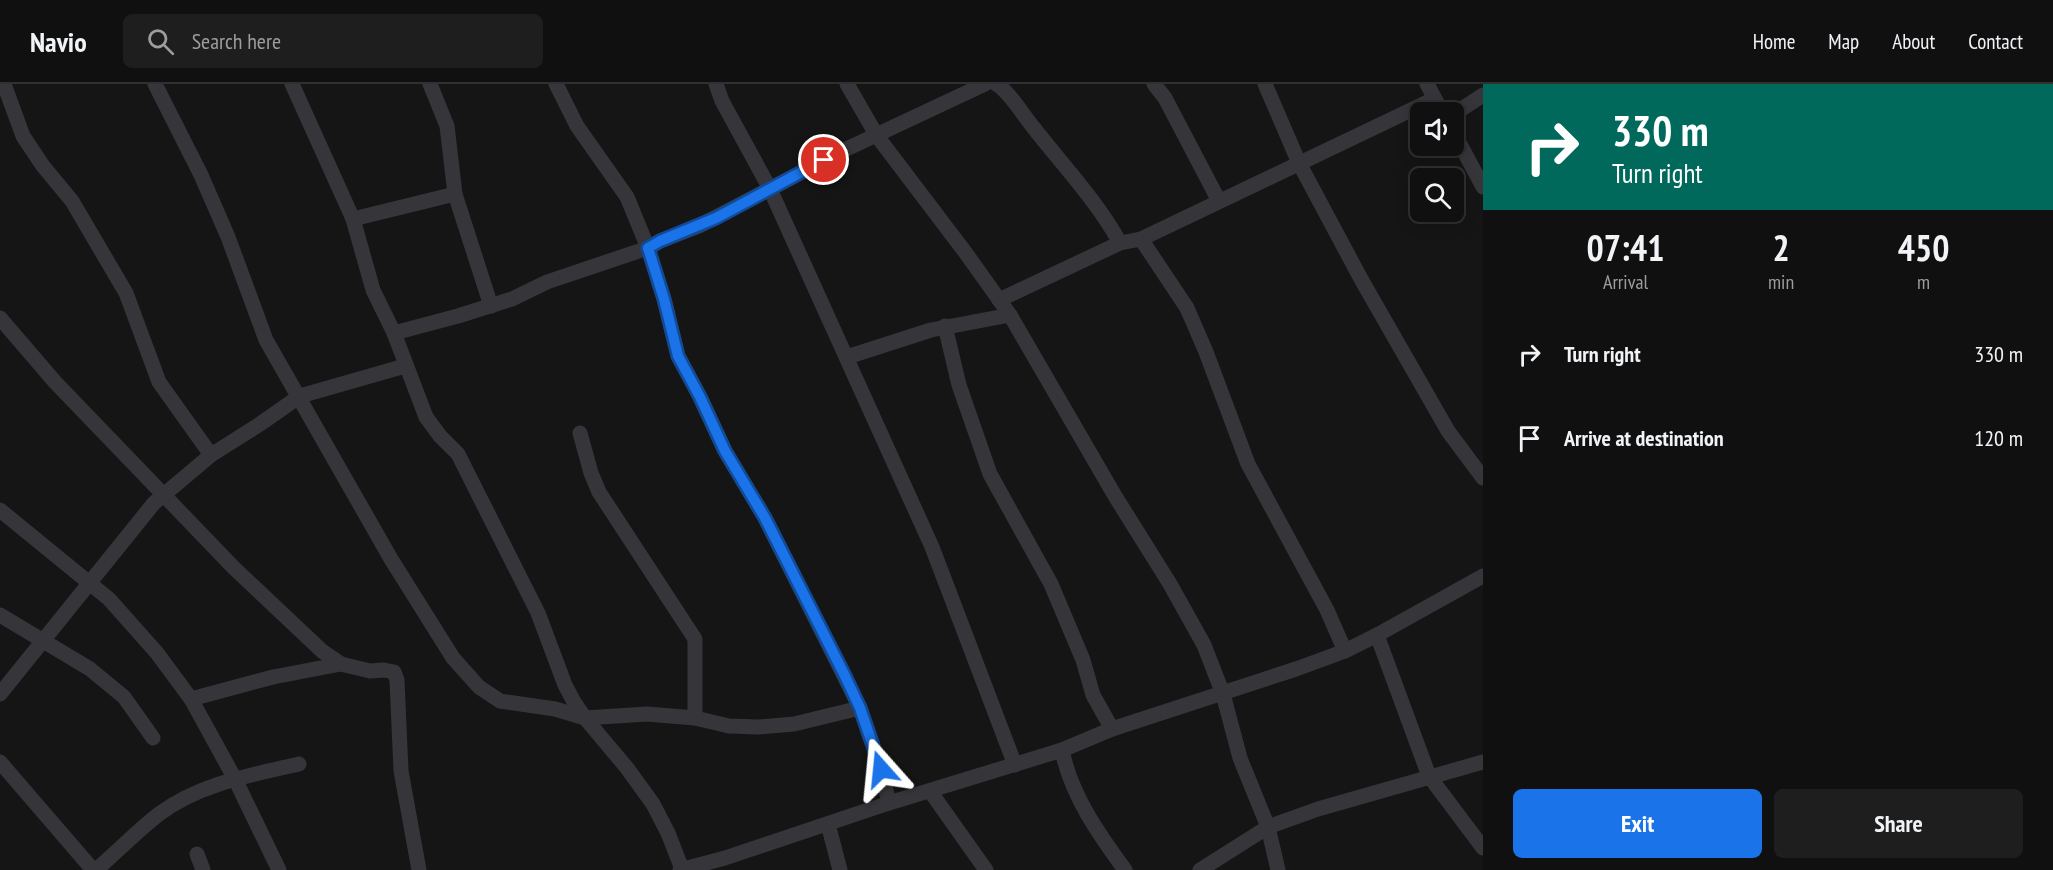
<!DOCTYPE html>
<html lang="en">
<head>
<meta charset="utf-8">
<style>
  :root { --surface:#101010; --page:#1e1e1e; --text:#f1f3f6; --muted:#9c9d9f; --line:#303030; --accent:#1a73e8 }
  body { margin:0; font-family:"PT Sans Narrow",sans-serif; background:var(--page); color:var(--text); height:100vh; display:flex; flex-direction:column; font-size:22px; white-space:nowrap }
  * { box-sizing:border-box; margin:0 }
  p { font-size:20px; color:var(--muted) }
  .icon { flex:none; width:33px; height:33px; fill:none; stroke:currentColor; stroke-width:2; stroke-linecap:round; stroke-linejoin:round }
  .map { position:relative; flex:1; overflow:hidden }
  .side { display:flex; flex-direction:column; background:var(--surface); width:570px }
  .side>* { flex:none }
  .hud { background:#00695c; color:#fff; overflow:hidden }
  .controls { position:absolute; left:1410px; top:18px; display:grid; gap:12px }
  .controls a { display:grid; place-items:center; width:54px; height:54px; border-radius:9px; background:var(--surface); box-shadow:0 3px 15px #0003,0 0 0 2px var(--line); font-size:30px }
  .pin { position:absolute; display:grid; place-items:center; width:51px; height:51px; color:#fff; margin:-26px; border:3px solid #fff; border-radius:50%; box-shadow:0 2px 6px #0007 }
  .me { position:absolute; width:66px; margin:-33px; rotate:342deg; stroke-linejoin:round; filter:drop-shadow(0 0 4px #0008) }
  .turn { display:flex; align-items:center; gap:21px; height:126px; padding:0 30px; font-size:27px }
  .turn .icon { width:78px; height:78px; stroke-width:2.5 }
  .turn b { display:block; font-size:42px; line-height:51px }
  .eta { display:flex; justify-content:space-evenly; align-items:center; height:102px; text-align:center }
  .eta b { font-size:36px; font-weight:700; line-height:42px }
  .button { display:flex; gap:12px; margin-top:auto; padding:12px 30px }
  .button a { flex:1; height:69px; border-radius:9px; background:var(--accent); color:#fff; font-size:24px; font-weight:700; line-height:69px; text-align:center }
  .button a+a { background:var(--page); color:var(--text) }
  ul { padding:0; list-style:none }
  li { display:flex; align-items:center; gap:18px; height:84px; padding:0 30px }
  li div { flex:1 }
  li b { display:block; font-size:22px }
  li em { font-style:normal }
  header { display:flex; align-items:center; gap:36px; box-sizing:border-box; height:84px; padding:0 30px; background:var(--surface); border-bottom:2px solid var(--line) }
  header strong { font-size:28px }
  nav { display:flex; gap:33px; margin-inline-start:auto; font-size:21px }
  .search { width:420px; height:54px; background:var(--page); display:flex; align-items:center; gap:15px; box-sizing:border-box; padding:0 21px; border-radius:9px; color:var(--muted); font-size:22px }
  main { display:flex; flex:1; min-height:0 }
  .map>svg:first-child { display:block }
</style>
</head>
<body>
<header>
<strong>Navio</strong>
<div class="search"><svg class="icon" aria-label="search" viewBox="0 0 24 24"><circle cx="10" cy="10" r="6"/><path d="M15 15l6 6"/></svg>Search here</div>
<nav><a>Home</a><a>Map</a><a>About</a><a>Contact</a></nav>
</header>
<main>
<div class="map">
<svg width="1483" height="786" viewBox="0 0 1483 786">
  <rect width="100%" height="100%" fill="#151516"/>
  <g fill="none" stroke-linecap="round" stroke-linejoin="round">
    <g stroke="#36363a" stroke-width="15">
      <polyline points="4,0 23,52 43,82 72,117 126,209 159,298 211,371"/>
      <polyline points="155,0 201,91 228,153 266,256 391,475 453,574 479,603 500,617 555,625 585,634 647,630 695,634 729,642 759,643 794,640 860,624"/>
      <polyline points="292,0 353,135 373,206 394,249 426,333 440,352 458,370 538,529 565,601 574,618 585,634 627,684 653,720 668,749 682,785"/>
      <polyline points="430,0 447,42 455,110 491,222"/>
      <polyline points="556,0 577,42 627,113 648,164 664,215 678,272 700,313 725,367 765,434 860,624 881,685 889,719"/>
      <polyline points="716,0 722,17 770,105 932,463 1015,681"/>
      <polyline points="847,0 877,52 965,168 1010,231 1115,412 1170,500 1204,561 1223,610 1240,674 1268,743 1278,786"/>
      <path d="M996,0c13,7 27,31 37,43 29,37 64,74 87,116"/>
      <polyline points="1154,0 1165,14 1219,117"/>
      <polyline points="1265,0 1299,79 1361,195 1448,347 1483,394"/>
      <polyline points="1427,0 1442,28"/>
      <polyline points="1454,30 1483,11"/>
      <polyline points="1454,49 1483,103"/>
      <polyline points="353,135 455,110"/>
      <polyline points="1141,155 1187,224 1206,268 1248,380 1327,526 1345,567"/>
      <polyline points="999,216 1120,159 1141,155 1434,15"/>
      <polyline points="0,234 55,298 234,484 322,567 341,580 370,587 384,586 394,588 397,596 401,687 419,786"/>
      <polyline points="945,242 959,301 990,390 1051,500 1083,576 1093,611 1112,645"/>
      <polyline points="394,249 458,232 512,215 547,198 648,164 660,157 699,142 840,68 985,0"/>
      <polyline points="847,273 931,246 1010,231"/>
      <polyline points="580,349 591,389 599,408 695,555 695,634"/>
      <polyline points="0,426 109,515 157,569 191,615 235,695 279,786"/>
      <polyline points="0,531 90,585 124,613 153,654"/>
      <polyline points="1377,551 1429,692 1483,764"/>
      <polyline points="0,610 154,419 211,371 260,340 300,312 405,282"/>
      <polyline points="191,615 273,593 341,580"/>
      <path d="M1062,666c9,45 36,83 63,120"/>
      <polyline points="0,678 93,786"/>
      <polyline points="930,707 986,786"/>
      <polyline points="828,740 840,786"/>
      <polyline points="197,770 203,786"/>
      <path d="M96,786c21,-18 41,-39 63,-56 40,-30 92,-39 140,-50"/>
      <polyline points="680,786 725,774 889,719 1062,666 1112,645 1296,585 1345,567 1377,551 1483,492"/>
      <polyline points="1200,786 1268,743 1318,725 1483,678"/>
    </g>
  </g>
  <g fill="none" stroke-linecap="round" stroke-linejoin="round">
    <defs>
      <polyline id="route" points="824,76 716,134 660,157 648,164 664,215 678,272 700,313 725,367 765,434 845,592 860,624 881,685"/>
    </defs>
    <use href="#route" stroke="#114b97" stroke-width="15"/>
    <use href="#route" stroke="#1a73e8" stroke-width="10"/>
  </g>
</svg>
<div class="controls">
<a><svg class="icon" aria-label="sound" viewBox="0 0 24 24"><path d="M4 9h4l5-4v14l-5-4H4zM17 9q2 3 0 6"/></svg></a>
<a><svg class="icon" aria-label="search" viewBox="0 0 24 24"><circle cx="10" cy="10" r="6"/><path d="M15 15l6 6"/></svg></a>
</div>
<div class="pin" style="left:824px;top:76px;background:#d93025"><svg class="icon" aria-label="arrive" viewBox="0 0 24 24"><path d="M6 21V4h12l-3 4 3 4H6"/></svg></div>
<svg class="me" style="left:881px;top:685px" viewBox="-20 -20 40 40"><path d="M0-17L14 15 0 8-14 15z" fill="#1a73e8" stroke="#fff" stroke-width="4"/></svg>
</div>
<section class="side">
<div class="hud">
<div class="turn"><svg class="icon" aria-label="right" viewBox="0 0 24 24"><path d="M7 20v-9h11M14 6l5 5-5 5"/></svg><div><b>330 m</b>Turn right</div></div>
</div>
<div class="eta">
<div><b>07:41</b><p>Arrival</p></div>
<div><b>2</b><p>min</p></div>
<div><b>450</b><p>m</p></div>
</div>
<ul>
<li><svg class="icon" aria-label="right" viewBox="0 0 24 24"><path d="M7 20v-9h11M14 6l5 5-5 5"/></svg><div><b>Turn right</b></div><em>330 m</em></li>
<li><svg class="icon" aria-label="arrive" viewBox="0 0 24 24"><path d="M6 21V4h12l-3 4 3 4H6"/></svg><div><b>Arrive at destination</b></div><em>120 m</em></li>
</ul>
<div class="button"><a>Exit</a><a>Share</a></div>
</section>
</main>
</body>
</html>
